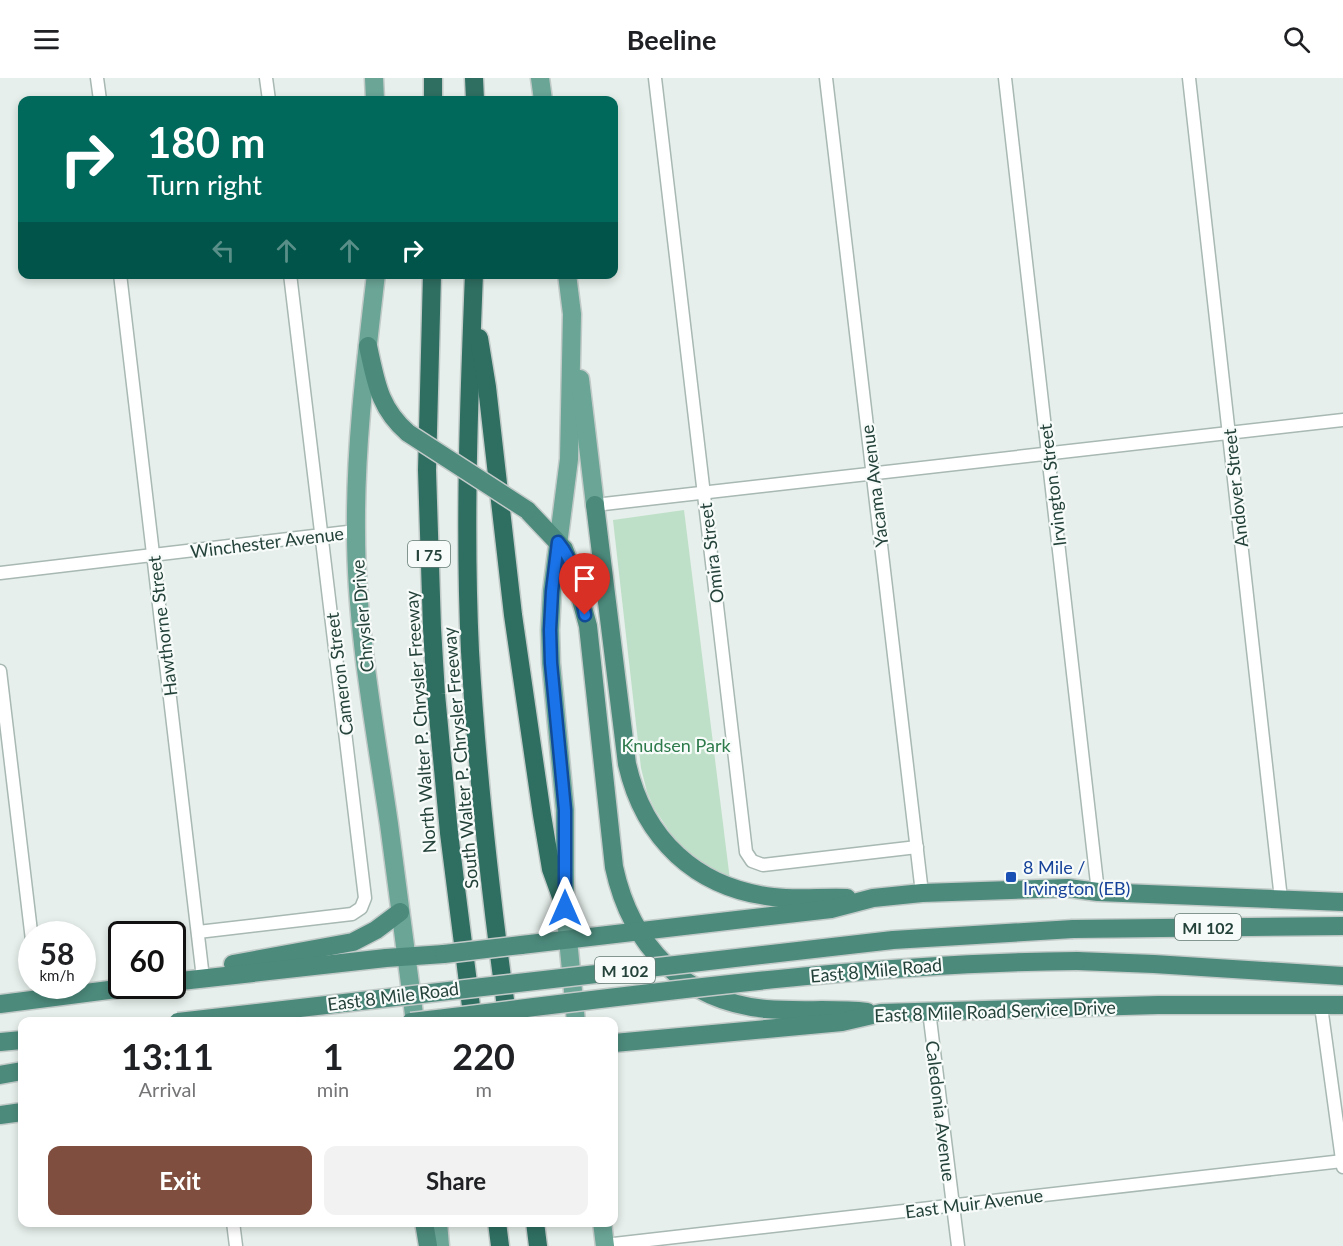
<!DOCTYPE html>
<html lang="en">
<head>
<meta charset="utf-8">
<style>
  :root { --surface:#fff; --page:#f2f2f2; --text:#202124; --muted:#757577; --accent:#7f4e3f }
  body { margin:0; font-family:Lato,sans-serif; background:var(--page); color:var(--text); height:100vh; display:flex; flex-direction:column; font-size:22px; white-space:nowrap }
  * { box-sizing:border-box; margin:0 }
  p { font-size:20px; color:var(--muted) }
  .icon { flex:none; width:33px; height:33px; fill:none; stroke:currentColor; stroke-width:2; stroke-linecap:round; stroke-linejoin:round }
  .map { position:relative; flex:1; overflow:hidden }
  .details { position:absolute; left:18px; top:939px; width:600px; height:210px; display:flex; flex-direction:column; background:var(--surface); border-radius:12px; box-shadow:0 3px 9px #0003 }
  .details>* { flex:none }
  .banner { position:absolute; left:18px; top:18px; width:600px; height:183px; border-radius:12px; box-shadow:0 3px 9px #0003; background:#00695c; color:#fff; overflow:hidden }
  .speed { position:absolute; left:18px; top:843px; display:flex; gap:12px; font-size:30px; font-weight:700; text-align:center }
  .speed>* { display:grid; place-content:center; width:78px; height:78px; border-radius:50%; background:var(--surface); box-shadow:0 3px 9px #0003; line-height:1 }
  .speed small { font-size:15px; font-weight:400 }
  .speed .limit { border:3px solid #111; border-radius:9px; background:#fff; color:#111 }
  .pin { position:absolute; display:grid; place-items:center; width:51px; height:51px; color:#fff; margin:-62px -26px; border-radius:50% 50% 50% 0; rotate:-45deg; box-shadow:0 0 6px #0007 }
  .pin .icon { rotate:45deg }
  .me { position:absolute; width:66px; margin:-33px; rotate:0deg; stroke-linejoin:round; filter:drop-shadow(0 0 4px #0008) }
  .turn { display:flex; align-items:center; gap:21px; height:126px; padding:0 30px; font-size:27px }
  .turn .icon { width:78px; height:78px; stroke-width:2.5 }
  .turn b { display:block; font-size:42px; line-height:51px }
  .lanes { display:flex; align-items:center; height:57px; padding:0 30px; background:#0003; justify-content:center; gap:30px; direction:ltr }
  .lanes .off { opacity:.35 }
  .eta { display:flex; justify-content:space-evenly; align-items:center; height:102px; text-align:center }
  .eta b { font-size:36px; font-weight:700; line-height:42px }
  .cta { display:flex; gap:12px; margin-top:auto; padding:12px 30px }
  .cta a { flex:1; height:69px; border-radius:12px; background:var(--accent); color:#fff; font-size:24px; font-weight:700; line-height:69px; text-align:center }
  .cta a+a { background:var(--page); color:var(--text) }
  header { display:flex; justify-content:space-between; align-items:center; height:78px; padding:0 30px; background:var(--surface); font-size:27px; font-weight:700 }
  .map>svg:first-child { display:block }
</style>
</head>
<body>
<header><svg class="icon" aria-label="menu" viewBox="0 0 24 24"><path d="M4 6h16M4 12h16M4 18h16"/></svg>Beeline<svg class="icon" aria-label="search" viewBox="0 0 24 24"><circle cx="10" cy="10" r="6"/><path d="M15 15l6 6"/></svg></header>
<div class="map">
<svg width="1343" height="1168" viewBox="0 0 1343 1168">
  <rect width="100%" height="100%" fill="#e6efeb"/>
  <polygon fill="#bfe0c8" points="684,432 730,802 702,786 675,762 654,730 647,714 641,690 613,442"/>
  <g fill="none" stroke-linecap="round" stroke-linejoin="round">
    <defs>
      <g id="minor">
        <polyline points="97,0 100,22"/>
        <polyline points="266,0 269,22"/>
        <polyline points="655,0 746,774 752,783 763,787 917,769"/>
        <polyline points="826,0 922,815"/>
        <polyline points="1005,0 1098,814"/>
        <polyline points="1189,0 1281,821"/>
        <polyline points="120,196 203,900"/>
        <polyline points="595,427 1343,342"/>
        <polyline points="0,495 356,453"/>
        <polyline points="0,593 32,862"/>
        <polyline points="198,854 352,836 361,830 365,820 290,196"/>
        <polyline points="1321,928 1343,1089"/>
        <polyline points="929,933 958,1168"/>
        <polyline points="233,1144 236,1168"/>
        <polyline points="605,1167 1343,1083"/>
      </g>
      <g id="primary">
        <polyline points="374,0 375,22"/>
        <polyline points="540,0 543,22"/>
        <path d="M376,196c-10,86 -21,172 -20,258 0,98 19,195 33,292 9,66 17,132 26,198"/>
        <polyline points="567,196 572,236 569,381 552,513 550,552 551,585 565,732 565,830 576,944"/>
        <polyline points="580,301 595,427"/>
        <polyline points="438,1144 440,1168"/>
        <polyline points="602,1144 605,1168"/>
      </g>
      <g id="trunk">
        <path d="M368,268c8,36 11,62 40,87"/>
        <path d="M595,427l32,259c17,75 69,124 146,133 24,3 50,0 74,1"/>
        <path d="M527,432l37,39 10,25 14,52 26,241c17,79 70,134 152,142 34,3 68,-1 101,3"/>
        <polyline points="1073,851 1343,848"/>
        <polyline points="521,867 831,831 873,820 922,815 1068,810 1098,814 1343,824"/>
        <polyline points="1077,883 1154,886 1343,898"/>
        <polyline points="233,886 353,864 376,852 400,834"/>
        <polyline points="172,904 386,880 444,876"/>
        <polyline points="0,926 140,908"/>
        <polyline points="0,964 22,962"/>
        <polyline points="614,965 842,944 881,935 1158,927 1343,927"/>
        <polyline points="0,997 22,993"/>
        <polyline points="0,1037 22,1034"/>
        <polyline points="424,1144 428,1168"/>
      </g>
      <g id="motorway">
        <polyline points="433,0 433,22"/>
        <polyline points="474,0 475,22"/>
        <polyline points="432,196 427,392 432,550 436,616 449,755 473,944"/>
        <path d="M474,196c-5,126 -10,252 -4,377 7,124 21,248 38,371"/>
        <polyline points="479,260 487,309 513,537 542,737 551,791 565,830"/>
        <polyline points="497,1144 500,1168"/>
        <polyline points="535,1144 538,1168"/>
      </g>
    </defs>
    <use href="#minor" stroke="#a8b8b2" stroke-width="15"/>
    <use href="#primary" stroke="#c2cac8" stroke-width="21"/>
    <use href="#trunk" stroke="#c2cac8" stroke-width="21"/>
    <use href="#motorway" stroke="#c2cac8" stroke-width="21"/>
    <use href="#minor" stroke="#fff" stroke-width="12"/>
    <use href="#primary" stroke="#6aa596" stroke-width="18"/>
    <use href="#trunk" stroke="#4c8a7c" stroke-width="18"/>
    <use href="#motorway" stroke="#2f6f62" stroke-width="18"/>
    <defs>
      <g id="trunk-bridge">
        <polyline points="408,355 527,432"/>
        <polyline points="444,876 521,867"/>
        <polyline points="178,944 893,862 1073,851"/>
        <path d="M411,944c221,-26 442,-59 666,-61"/>
      </g>
    </defs>
    <use href="#trunk-bridge" stroke="#c2cac8" stroke-width="21" stroke-linecap="butt"/>
    <use href="#trunk-bridge" stroke="#4c8a7c" stroke-width="18"/>
  </g>
  <g fill="none" stroke-linecap="round" stroke-linejoin="round">
    <defs>
      <path id="route" d="M565,830v-98l-14,-147 -1,-33 2,-39 6,-49c16,19 22,49 27,73"/>
    </defs>
    <use href="#route" stroke="#114b97" stroke-width="15"/>
    <use href="#route" stroke="#1a73e8" stroke-width="10"/>
  </g>
  <rect fill="#1a4fb4" stroke="#f7fbf9" stroke-width="2" x="1005" y="793" width="12" height="12" rx="3"/>
  <g text-anchor="middle" dominant-baseline="central" stroke-width="4.5" stroke-linejoin="round" paint-order="stroke">
    <g fill="#f7fbf9" stroke="#637a73" stroke-width="1.5">
      <rect x="408" y="463" width="42" height="26" rx="4.5"/>
      <rect x="1175" y="836" width="66" height="26" rx="4.5"/>
      <rect x="595" y="879" width="60" height="26" rx="4.5"/>
    </g>
    <g font-size="16" font-weight="bold" fill="#24423a">
      <text x="429" y="476">I 75</text>
      <text x="1208" y="849">MI 102</text>
      <text x="625" y="892">M 102</text>
    </g>
    <g font-size="18" fill="#24423a" stroke="#f7fbf9">
      <text transform="translate(1052 407) rotate(-97)">Irvington Street</text>
      <text transform="translate(874 408) rotate(-97)">Yacama Avenue</text>
      <text transform="translate(1235 410) rotate(-96)">Andover Street</text>
      <text transform="translate(267 464) rotate(-7)">Winchester Avenue</text>
      <text transform="translate(711 475) rotate(-97)">Omira Street</text>
      <text transform="translate(362 538) rotate(-95)">Chrysler Drive</text>
      <text transform="translate(162 548) rotate(-97)">Hawthorne Street</text>
      <text transform="translate(339 596) rotate(-97)">Cameron Street</text>
      <text transform="translate(420 644) rotate(-94)">North Walter P. Chrysler Freeway</text>
      <text transform="translate(460 680) rotate(-95)">South Walter P. Chrysler Freeway</text>
      <text transform="translate(876 892) rotate(-5)">East 8 Mile Road</text>
      <text transform="translate(393 918) rotate(-7)">East 8 Mile Road</text>
      <text transform="translate(995 933) rotate(-2)">East 8 Mile Road Service Drive</text>
      <text transform="translate(941 1033) rotate(83)">Caledonia Avenue</text>
      <text transform="translate(974 1125) rotate(-7)">East Muir Avenue</text>
    </g>
    <g font-size="18" fill="#2d7a4b" stroke="#f7fbf9">
      <text x="676" y="667">Knudsen Park</text>
    </g>
    <g font-size="18" fill="#164399" stroke="#f7fbf9" text-anchor="start">
      <text x="1023" y="789">8 Mile /<tspan x="1023" dy="21">Irvington (EB)</tspan></text>
    </g>
  </g>
</svg>
<div class="speed"><div>58<small>km/h</small></div><div class="limit">60</div></div>
<div class="pin" style="left:585px;top:537px;background:#d93025"><svg class="icon" aria-label="arrive" viewBox="0 0 24 24"><path d="M6 21V4h12l-3 4 3 4H6"/></svg></div>
<svg class="me" style="left:565px;top:830px" viewBox="-20 -20 40 40"><path d="M0-17L14 15 0 8-14 15z" fill="#1a73e8" stroke="#fff" stroke-width="4"/></svg>
<div class="banner">
<div class="turn"><svg class="icon" aria-label="right" viewBox="0 0 24 24"><path d="M7 20v-9h11M14 6l5 5-5 5"/></svg><div><b>180 m</b>Turn right</div></div>
<div class="lanes"><svg class="icon off" aria-label="left" viewBox="0 0 24 24"><path d="M17 20v-9H6M10 6l-5 5 5 5"/></svg><svg class="icon off" aria-label="ahead" viewBox="0 0 24 24"><path d="M12 20V5M6 11l6-6 6 6"/></svg><svg class="icon off" aria-label="ahead" viewBox="0 0 24 24"><path d="M12 20V5M6 11l6-6 6 6"/></svg><svg class="icon" aria-label="right" viewBox="0 0 24 24"><path d="M7 20v-9h11M14 6l5 5-5 5"/></svg></div>
</div>
<section class="details">
<div class="eta">
<div><b>13:11</b><p>Arrival</p></div>
<div><b>1</b><p>min</p></div>
<div><b>220</b><p>m</p></div>
</div>
<div class="cta"><a>Exit</a><a>Share</a></div>
</section>
</div>
</body>
</html>
